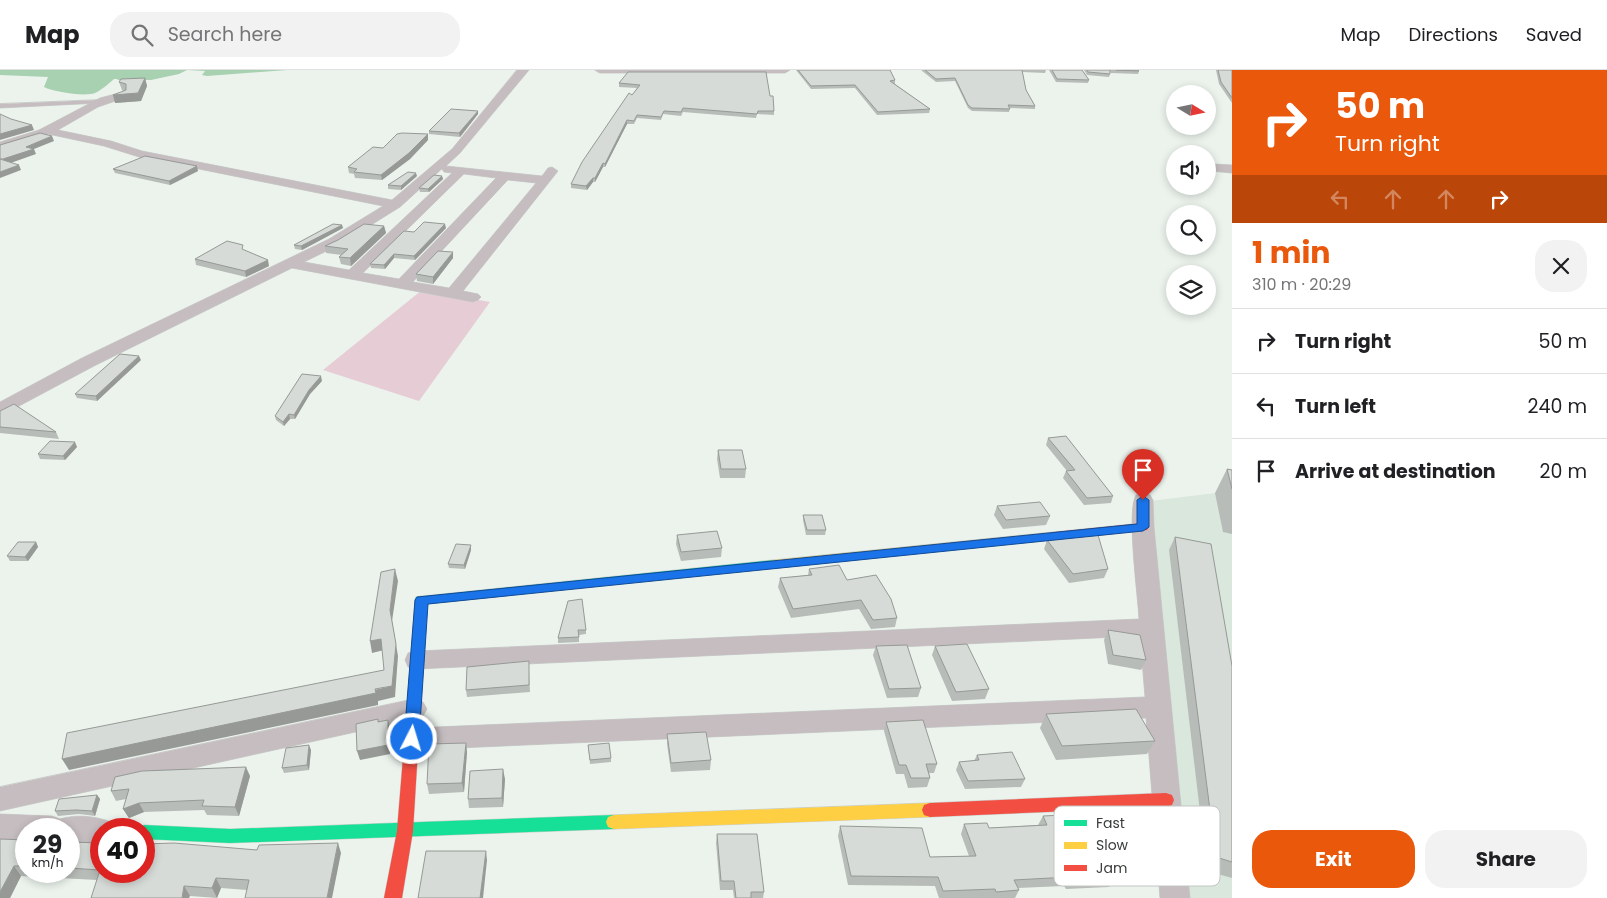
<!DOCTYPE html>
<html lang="en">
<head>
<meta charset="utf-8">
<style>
  :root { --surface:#fff; --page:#f2f2f2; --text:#202124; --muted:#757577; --line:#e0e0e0; --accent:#ea580c }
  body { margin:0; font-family:Poppins,sans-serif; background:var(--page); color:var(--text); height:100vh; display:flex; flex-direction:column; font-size:19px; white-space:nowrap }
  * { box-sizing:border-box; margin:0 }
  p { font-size:16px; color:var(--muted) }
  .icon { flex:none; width:28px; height:28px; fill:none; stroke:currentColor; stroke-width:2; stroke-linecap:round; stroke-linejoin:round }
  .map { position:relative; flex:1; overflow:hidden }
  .drawer { display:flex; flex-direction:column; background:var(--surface); width:375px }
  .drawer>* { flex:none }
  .guide { background:#ea580c; color:#fff; overflow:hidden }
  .needle { width:32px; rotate:100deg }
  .tools { position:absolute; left:1166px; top:15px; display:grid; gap:10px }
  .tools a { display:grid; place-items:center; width:50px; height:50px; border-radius:50%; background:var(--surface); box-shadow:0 2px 8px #0003; font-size:25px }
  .speed { position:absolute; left:15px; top:748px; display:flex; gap:10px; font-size:25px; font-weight:700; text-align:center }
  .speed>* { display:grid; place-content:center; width:65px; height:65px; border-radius:50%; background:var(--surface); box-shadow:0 2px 8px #0003; line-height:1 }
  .speed small { font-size:12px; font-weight:400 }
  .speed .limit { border:8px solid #d22; background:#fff; color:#111 }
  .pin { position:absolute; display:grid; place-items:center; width:42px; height:42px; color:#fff; margin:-51px -21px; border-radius:50% 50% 50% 0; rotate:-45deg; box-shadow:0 0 5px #0007 }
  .pin .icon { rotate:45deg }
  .me { position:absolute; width:55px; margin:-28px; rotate:5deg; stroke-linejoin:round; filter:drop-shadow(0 0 4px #0008) }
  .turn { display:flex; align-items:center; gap:18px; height:105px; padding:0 20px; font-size:22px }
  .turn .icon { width:65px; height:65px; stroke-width:2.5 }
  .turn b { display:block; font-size:35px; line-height:42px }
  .lanes { display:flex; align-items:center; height:48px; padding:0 20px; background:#0003; justify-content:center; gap:25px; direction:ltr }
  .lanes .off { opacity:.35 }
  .round { display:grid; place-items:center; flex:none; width:52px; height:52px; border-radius:20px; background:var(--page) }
  .overview { display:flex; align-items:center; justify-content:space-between; height:85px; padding:0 20px }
  h1 { font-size:30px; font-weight:700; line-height:38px; color:var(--accent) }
  .button { display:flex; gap:10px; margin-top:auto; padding:10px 20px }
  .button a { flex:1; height:58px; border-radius:20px; background:var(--accent); color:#fff; font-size:20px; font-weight:700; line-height:58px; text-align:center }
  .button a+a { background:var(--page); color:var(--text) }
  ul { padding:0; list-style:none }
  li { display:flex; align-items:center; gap:15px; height:65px; padding:0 20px; border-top:1px solid var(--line) }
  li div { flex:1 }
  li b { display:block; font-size:19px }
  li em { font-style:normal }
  header { display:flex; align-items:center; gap:30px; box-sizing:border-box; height:70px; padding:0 25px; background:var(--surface); border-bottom:1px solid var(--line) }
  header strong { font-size:24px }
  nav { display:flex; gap:28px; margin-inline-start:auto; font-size:18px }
  .search { width:350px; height:45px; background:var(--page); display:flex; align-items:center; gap:12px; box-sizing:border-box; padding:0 18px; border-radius:20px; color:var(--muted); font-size:19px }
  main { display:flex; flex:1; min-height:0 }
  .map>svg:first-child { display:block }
</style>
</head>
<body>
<header>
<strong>Map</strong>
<div class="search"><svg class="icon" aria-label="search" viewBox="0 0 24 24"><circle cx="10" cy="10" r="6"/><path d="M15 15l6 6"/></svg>Search here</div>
<nav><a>Map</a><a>Directions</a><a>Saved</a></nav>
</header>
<main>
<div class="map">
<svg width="1232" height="828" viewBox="0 0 1232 828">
  <rect width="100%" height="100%" fill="#ecf3ed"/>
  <polygon fill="#d9e7dc" points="1232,421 1232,828 1189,828 1150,431"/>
  <polygon fill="#e6ccd5" points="422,220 490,232 419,331 323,300"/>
  <path fill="#a7d1b1" d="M0,0h287l-80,6 -5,-1 3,-4 -18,-1 -8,4 -28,6h-34l1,-1h-4c-5,4 -12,11 -19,14 -10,4 -41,-1 -51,-6l4,-10 -48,-2z"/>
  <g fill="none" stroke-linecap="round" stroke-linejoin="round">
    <defs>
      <polygon id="lane" points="98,30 100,33 0,38 0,34"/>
      <g id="street">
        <path d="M517,0h12l-69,83 -14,13 96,10 6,-8 4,-1 6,4 -95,120 15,3 3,3 -3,3 -5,2 -181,-34 -198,98 -88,47 -6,1v-12l82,-44 247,-119 54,-33 -244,-49 -35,-11 -56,-12 -48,15v-7l39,-12 61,-32 23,-6 4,1v4l-29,10 -40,23 53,11 31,10 250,49 60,-51zM442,99l2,3 8,1 -103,97 -45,-8 35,-17 61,-38zM464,104l32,4 -97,101 -36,-6zM508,110l28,3 -87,105 -36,-6z"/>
        <polygon points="595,0 790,0 785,3 600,3"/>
        <polygon points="1214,94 1232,95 1232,103 1210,101 1208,98"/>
        <path d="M1143,423l7,2 3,5 1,27 36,371h-30l-14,-180 -734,32 -9,-3 -4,-8 4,-8 9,-3 733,-31 -5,-61 -723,33 -9,-2 -3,-7 3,-7 9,-2 722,-32c-1,-22 -13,-109 -3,-124z"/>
        <polygon points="414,629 423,632 427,639 423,646 414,649 0,741 0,717"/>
        <path d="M0,744l52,2 8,3c16,-5 36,-3 51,3l3,7h-13v15l-32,-2v-13h-43v12l-26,-1z"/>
      </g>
      <g id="fast">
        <polygon points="774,490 778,491 780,494 778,497 427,534 419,663 417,667 412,669 407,667 405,663 415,530 416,527"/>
        <polygon points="614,745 620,747 622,752 620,757 614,759 230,773 144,769 144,759 137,759 144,755 230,759"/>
      </g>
      <g id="slow">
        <polygon points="1055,462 1061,466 1059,469 774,498 770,497 768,494 770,491 774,490"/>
        <polygon points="930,733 936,735 938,740 936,745 930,747 614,759 608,757 606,752 608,747 614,745"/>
      </g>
      <g id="jam">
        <polygon points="1143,453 1147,454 1149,457 1147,460 1055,470 1049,466 1055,462"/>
        <polygon points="412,657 417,659 419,663 413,761 402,828 384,828 397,761 405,663 407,659"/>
        <polygon points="1166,723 1172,725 1174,730 1172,735 1166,737 930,747 924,745 922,740 924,735 930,733"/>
      </g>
    </defs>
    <use href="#lane" stroke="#c9ceca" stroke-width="1"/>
    <use href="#street" stroke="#c9ceca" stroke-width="1"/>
    <use href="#fast" stroke="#c9ceca" stroke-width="1"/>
    <use href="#slow" stroke="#c9ceca" stroke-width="1"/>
    <use href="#jam" stroke="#c9ceca" stroke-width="1"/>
    <use href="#lane" fill="#c5bdc0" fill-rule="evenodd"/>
    <use href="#street" fill="#c5bdc0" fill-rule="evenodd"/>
    <use href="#fast" fill="#16e098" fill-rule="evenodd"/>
    <use href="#slow" fill="#ffcf43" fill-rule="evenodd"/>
    <use href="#jam" fill="#f24e42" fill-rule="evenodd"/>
  </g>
  <g fill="#b8bcb9">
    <polygon points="796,0 890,0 895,10 895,14 930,39 929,43 877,45 855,18 811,19"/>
    <polygon points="921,0 1046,0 1045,3 1022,2 1026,20 1035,36 1035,39 1010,38 1009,42 972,41 968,38 955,11 936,12"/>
    <polygon points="1049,0 1082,0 1089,10 1088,13 1056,12"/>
    <polygon points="1084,0 1138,0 1139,1 1138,4 1111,3 1110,1 1110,4 1109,7 1087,5"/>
    <polygon points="1216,0 1232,0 1232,33 1219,14"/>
    <polygon points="145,8 147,16 141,31 115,33 123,21 122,20 119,12"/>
    <polygon points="619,13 770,26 774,41 774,45 757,44 756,48 683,42 681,46 663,44 661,50 637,48 634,54 627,54 605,97 603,97 595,112 593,112 587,120 571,118 571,114 637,18 619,17"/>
    <polygon points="478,41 478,44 460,67 429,64 429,61"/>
    <polygon points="428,70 410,89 382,110 355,108 354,104 349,103 348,97 383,78"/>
    <polygon points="113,99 198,101 170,115 115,103"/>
    <polygon points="417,106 401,120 388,119 388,115"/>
    <polygon points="442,106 443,109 429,122 420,122 419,118"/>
    <polygon points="342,155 343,158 302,180 295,179 294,175"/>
    <polygon points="384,156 386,163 351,196 341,194 339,187 342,185 326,183 325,176"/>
    <polygon points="446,158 415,190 394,188 385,199 371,198 370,194 414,162"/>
    <polygon points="244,180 269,196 246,207 196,195 195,189"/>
    <polygon points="453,188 433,214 417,211 416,204"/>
    <polygon points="141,290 97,331 77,328 75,324"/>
    <polygon points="322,311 310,324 295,349 290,349 284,356 276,350 275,346"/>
    <polygon points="0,341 56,362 59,369 0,363"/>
    <polygon points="1048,368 1113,426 1111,433 1084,435 1063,408 1066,401 1067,401 1046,375"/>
    <polygon points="77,377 65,390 40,389 38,384"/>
    <polygon points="718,380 746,399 745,408 720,408 717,389"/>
    <polygon points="1227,399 1232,400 1232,464 1223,462 1215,423"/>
    <polygon points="997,436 1050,446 1046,455 1003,459 994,445"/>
    <polygon points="803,445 826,460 825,465 806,465 803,450"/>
    <polygon points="677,465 722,478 721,487 681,491 676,474"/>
    <polygon points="1175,467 1232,596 1232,808 1207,801 1169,480"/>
    <polygon points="1047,470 1108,499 1104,508 1069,513 1044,479"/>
    <polygon points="36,472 38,477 28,491 10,491 7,486"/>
    <polygon points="471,480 465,499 449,498 448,494"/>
    <polygon points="809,499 847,510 897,548 895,557 871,559 859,539 791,548 778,517 780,508 808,505"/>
    <polygon points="568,531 586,560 586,564 579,565 579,572 558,573 558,568"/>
    <polygon points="1108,560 1146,590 1141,600 1108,594 1104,570"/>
    <polygon points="876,576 921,618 918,627 887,628 873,585"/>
    <polygon points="935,576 989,619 985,629 952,631 932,585"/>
    <polygon points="529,598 530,622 467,627 466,620"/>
    <polygon points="1046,644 1155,671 1147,684 1056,690 1040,658"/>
    <polygon points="886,652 937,694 934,703 929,703 930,708 927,717 908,718 904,704 896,704 884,661"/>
    <polygon points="667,664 711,690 710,700 671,702 667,674"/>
    <polygon points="466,673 467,682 464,722 429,724 427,714"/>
    <polygon points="588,675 611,688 611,692 590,694"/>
    <polygon points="311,680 309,700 284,703 282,698"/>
    <polygon points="977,685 1025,709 1021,717 965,719 956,700 959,692 974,691"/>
    <polygon points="250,706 239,746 207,745 204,740 144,742 129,748 123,739 126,729 116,731 111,721 115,707"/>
    <polygon points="505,709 503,737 469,738 468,729"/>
    <polygon points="97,725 100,729 95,746 79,744 58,746 55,741"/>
    <polygon points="1043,746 1115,808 1109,817 1066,819 1064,816 1018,818 1019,820 1015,828 939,828 935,816 848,815 838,766 840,756 930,787 969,786 961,764 964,754 989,758 1038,755"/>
    <polygon points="717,764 764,822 763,828 734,828 733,820 720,820 716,773"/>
    <polygon points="0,769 26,770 26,801 69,801 69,772 101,801 257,780 341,783 247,820 221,818 217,828 190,826 97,810 21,806 10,828"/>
  </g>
  <g fill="#969996">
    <polygon points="145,8 147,16 141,31 115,33 113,25 138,23"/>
    <polygon points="478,41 478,44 460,67 459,63"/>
    <polygon points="627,50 627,54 605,97 605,94"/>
    <polygon points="32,55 34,60 0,70 0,64"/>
    <polygon points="428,64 428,70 410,89 382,110 381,105"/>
    <polygon points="52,66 54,71 34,79 36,84 5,95 3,89 26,77"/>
    <polygon points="603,93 603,97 595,112 595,108"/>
    <polygon points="19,95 21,100 0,108 0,102"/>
    <polygon points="197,96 198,101 170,115 169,111"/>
    <polygon points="416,103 417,106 401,120 401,116"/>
    <polygon points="442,106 443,109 429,122 428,119"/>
    <polygon points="593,108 593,112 587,120 586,116"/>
    <polygon points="445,154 446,158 415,190 414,186"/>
    <polygon points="342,155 343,158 302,180 301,176"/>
    <polygon points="384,156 386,163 351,196 350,188"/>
    <polygon points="453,182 453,188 433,214 433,207"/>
    <polygon points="394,184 394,188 385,199 384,195"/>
    <polygon points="268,190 269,196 246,207 245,201"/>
    <polygon points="139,286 141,290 97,331 96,326"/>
    <polygon points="321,306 322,311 310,324 295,349 294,345 309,320"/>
    <polygon points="289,344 290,349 284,356 283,352"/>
    <polygon points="75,372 77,377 65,390 63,386"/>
    <polygon points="36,472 38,477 28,491 25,487"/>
    <polygon points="471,475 471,480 465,499 464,495"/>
    <polygon points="395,499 398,511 392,551 398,586 395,627 378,631 378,635 69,700 62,689 392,616 390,540"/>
    <polygon points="381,569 384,580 372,583 370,571"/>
    <polygon points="388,650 390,659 390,684 360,690 357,681"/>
    <polygon points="466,673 467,682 464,722 462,713"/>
    <polygon points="309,675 311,680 309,700 307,695"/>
    <polygon points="246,697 250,706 239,746 235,737"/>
    <polygon points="503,699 505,709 503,737 502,728"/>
    <polygon points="97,725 100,729 95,746 92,741"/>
    <polygon points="139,733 144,742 129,748 123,739"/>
    <polygon points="338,773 341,783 332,828 327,828"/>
    <polygon points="486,781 487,790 483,828 480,828"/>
    <polygon points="14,796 21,806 10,828 0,828 0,822"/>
    <polygon points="216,808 221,818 217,828 212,818"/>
    <polygon points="184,816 190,826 189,828 182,828"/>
  </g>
  <g fill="#d6dbd7" stroke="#969996">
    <polygon points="798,0 890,0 895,10 890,11 930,39 878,42 855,15 811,16"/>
    <polygon points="925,0 1022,0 1026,20 1035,36 1008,35 1010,39 972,38 968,35 955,8 936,9"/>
    <polygon points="1052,0 1082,0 1089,10 1057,9"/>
    <polygon points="1087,0 1110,0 1110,4 1088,2"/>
    <polygon points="1116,0 1138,0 1139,1"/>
    <polygon points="1218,0 1232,0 1232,28 1221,12"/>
    <polygon points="628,2 766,2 770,26 773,26 774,41 758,41 757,44 683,38 681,42 664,41 661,47 637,45 634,51 627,50 605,94 603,93 595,108 593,108 586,116 571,114 582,92 629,23 632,25 640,15 619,13"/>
    <polygon points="145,8 138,23 113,25 126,20 126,14 119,12 121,9"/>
    <polygon points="451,39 478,41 459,63 429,61"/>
    <polygon points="0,44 11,49 32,55 0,64"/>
    <polygon points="40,63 52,66 26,77 34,79 3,89 0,89 0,75"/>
    <polygon points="402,63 428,64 409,83 381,105 354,102 357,99 348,97 373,77 383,78 397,64"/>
    <polygon points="145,86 197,96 169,111 113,99"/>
    <polygon points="0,89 19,95 0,102"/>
    <polygon points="408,102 416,103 401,116 388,115"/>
    <polygon points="434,105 442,106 428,119 419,118"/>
    <polygon points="424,152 445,154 414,186 394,184 384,195 370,194 404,161 414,162"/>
    <polygon points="333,154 342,155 301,176 294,175"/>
    <polygon points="364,154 384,156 350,188 339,187 348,179 325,176 338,170"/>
    <polygon points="227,171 243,175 242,179 268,190 245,201 195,189"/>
    <polygon points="438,181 453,182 433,207 416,204"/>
    <polygon points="120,284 139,286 96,326 75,324"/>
    <polygon points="302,304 321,306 309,320 294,345 289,344 283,352 275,346"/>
    <polygon points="14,334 56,362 0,357 0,341"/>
    <polygon points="1066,366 1113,426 1087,428 1066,401 1075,400 1048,368"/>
    <polygon points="50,371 75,372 63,386 38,384"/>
    <polygon points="718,380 742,380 746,399 721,399"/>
    <polygon points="1227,399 1232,400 1232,419"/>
    <polygon points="1040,432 1050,446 1006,450 997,436"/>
    <polygon points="803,445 822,445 826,460 807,460"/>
    <polygon points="717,461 722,478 681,482 677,465"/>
    <polygon points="1098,465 1108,499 1073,504 1047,470"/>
    <polygon points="1175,467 1211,474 1232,596 1232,792 1216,787"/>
    <polygon points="18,472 36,472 25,487 7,486"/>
    <polygon points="456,474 471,475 464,495 448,494"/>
    <polygon points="839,495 847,510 876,505 891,529 897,548 873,550 861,530 793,539 780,508 812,505 809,499"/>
    <polygon points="395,499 390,540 396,574 392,616 375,619 376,623 62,689 67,663 384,600 381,569 370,571 381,502"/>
    <polygon points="582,529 586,560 578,560 579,567 558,568 568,531"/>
    <polygon points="1108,560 1140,565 1146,590 1113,585"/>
    <polygon points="967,574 989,619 956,622 935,576"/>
    <polygon points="907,575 921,618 889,619 876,576"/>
    <polygon points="529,591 529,615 466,620 467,597"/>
    <polygon points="1136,639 1155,671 1062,676 1046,644"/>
    <polygon points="378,649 378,652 388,650 388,675 357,681 356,654"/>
    <polygon points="923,650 937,694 926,694 930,708 911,708 906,695 899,695 886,652"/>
    <polygon points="706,662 711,690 671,693 667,664"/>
    <polygon points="466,673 462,713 427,714 429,674"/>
    <polygon points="609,673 611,688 590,690 588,675"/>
    <polygon points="309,675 307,695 282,698 286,678"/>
    <polygon points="1012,682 1025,709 968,711 959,692 979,690 977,685"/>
    <polygon points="246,697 235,737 202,736 204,730 139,733 123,739 129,719 111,721 115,707 142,701"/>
    <polygon points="503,699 502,728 468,729 470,701"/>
    <polygon points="97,725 92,741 76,740 55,741 59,729"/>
    <polygon points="1084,744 1115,808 1071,810 1069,807 1014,810 1019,820 996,822 995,819 943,821 938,807 851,806 840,756 922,758 930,787 976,786 964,754 987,753 989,758 1047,755 1043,746"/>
    <polygon points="717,764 757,764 764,822 751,822 751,828 736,828 734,811 721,811"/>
    <polygon points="0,769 26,770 26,796 14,796 0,822"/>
    <polygon points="69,772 101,773 101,801 144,801 144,774 174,773 257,780 259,775 338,773 327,828 245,828 249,810 216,808 212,818 184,816 182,828 91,828 100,800 69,798"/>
    <polygon points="426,781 486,781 480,828 418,828"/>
  </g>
  <polygon fill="#1a73e8" stroke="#114b97" points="1143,426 1149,430 1149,457 1143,461 428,534 419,669 417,673 412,675 406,673 404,669 415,530 417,527 1137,454 1137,430"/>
  <rect x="1054" y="736" width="166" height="80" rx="8" fill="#fff" stroke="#c3c5c4" stroke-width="1"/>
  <rect x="1064" y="750" width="23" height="6" fill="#16e098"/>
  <rect x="1064" y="772" width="23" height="7" fill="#ffcf43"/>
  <rect x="1064" y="795" width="23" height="6" fill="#f24e42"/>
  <g font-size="14" fill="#383d39">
    <text x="1096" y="758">Fast</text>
    <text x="1096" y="780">Slow</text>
    <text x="1096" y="803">Jam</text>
  </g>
</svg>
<div class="tools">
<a><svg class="needle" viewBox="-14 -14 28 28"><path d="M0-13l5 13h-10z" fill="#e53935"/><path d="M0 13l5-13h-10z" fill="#757577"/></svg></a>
<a><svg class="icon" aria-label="sound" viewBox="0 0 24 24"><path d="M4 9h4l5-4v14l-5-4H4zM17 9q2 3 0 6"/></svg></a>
<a><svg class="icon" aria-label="search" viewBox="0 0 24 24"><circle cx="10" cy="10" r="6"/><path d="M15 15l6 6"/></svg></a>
<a><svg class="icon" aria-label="layers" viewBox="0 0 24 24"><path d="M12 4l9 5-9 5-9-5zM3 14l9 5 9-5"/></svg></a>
</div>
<div class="speed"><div>29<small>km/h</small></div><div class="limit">40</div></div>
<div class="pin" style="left:1143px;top:430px;background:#d93025"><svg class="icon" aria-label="arrive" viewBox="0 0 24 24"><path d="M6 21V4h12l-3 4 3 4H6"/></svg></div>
<svg class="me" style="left:412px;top:669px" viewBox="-20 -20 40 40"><circle r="17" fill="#1a73e8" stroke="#fff" stroke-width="3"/><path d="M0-11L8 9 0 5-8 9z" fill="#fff"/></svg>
</div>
<section class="drawer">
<div class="guide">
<div class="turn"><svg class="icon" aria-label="right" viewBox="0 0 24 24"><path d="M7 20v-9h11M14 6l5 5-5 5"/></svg><div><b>50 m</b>Turn right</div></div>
<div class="lanes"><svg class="icon off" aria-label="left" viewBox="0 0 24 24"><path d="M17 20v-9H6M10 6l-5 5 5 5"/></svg><svg class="icon off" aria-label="ahead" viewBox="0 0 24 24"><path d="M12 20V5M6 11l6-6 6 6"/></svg><svg class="icon off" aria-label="ahead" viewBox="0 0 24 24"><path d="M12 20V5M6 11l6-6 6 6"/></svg><svg class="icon" aria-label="right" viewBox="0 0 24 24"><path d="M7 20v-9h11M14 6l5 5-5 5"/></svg></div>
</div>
<div class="overview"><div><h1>1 min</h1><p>310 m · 20:29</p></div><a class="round"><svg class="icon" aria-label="close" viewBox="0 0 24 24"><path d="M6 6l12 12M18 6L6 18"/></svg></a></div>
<ul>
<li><svg class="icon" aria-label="right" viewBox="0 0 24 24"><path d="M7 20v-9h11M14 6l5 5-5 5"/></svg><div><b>Turn right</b></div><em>50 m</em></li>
<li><svg class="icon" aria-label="left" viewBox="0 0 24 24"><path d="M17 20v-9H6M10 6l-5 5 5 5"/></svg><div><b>Turn left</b></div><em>240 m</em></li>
<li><svg class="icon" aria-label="arrive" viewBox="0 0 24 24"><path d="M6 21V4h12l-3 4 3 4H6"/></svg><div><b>Arrive at destination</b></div><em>20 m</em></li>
</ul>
<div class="button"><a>Exit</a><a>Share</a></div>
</section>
</main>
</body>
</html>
